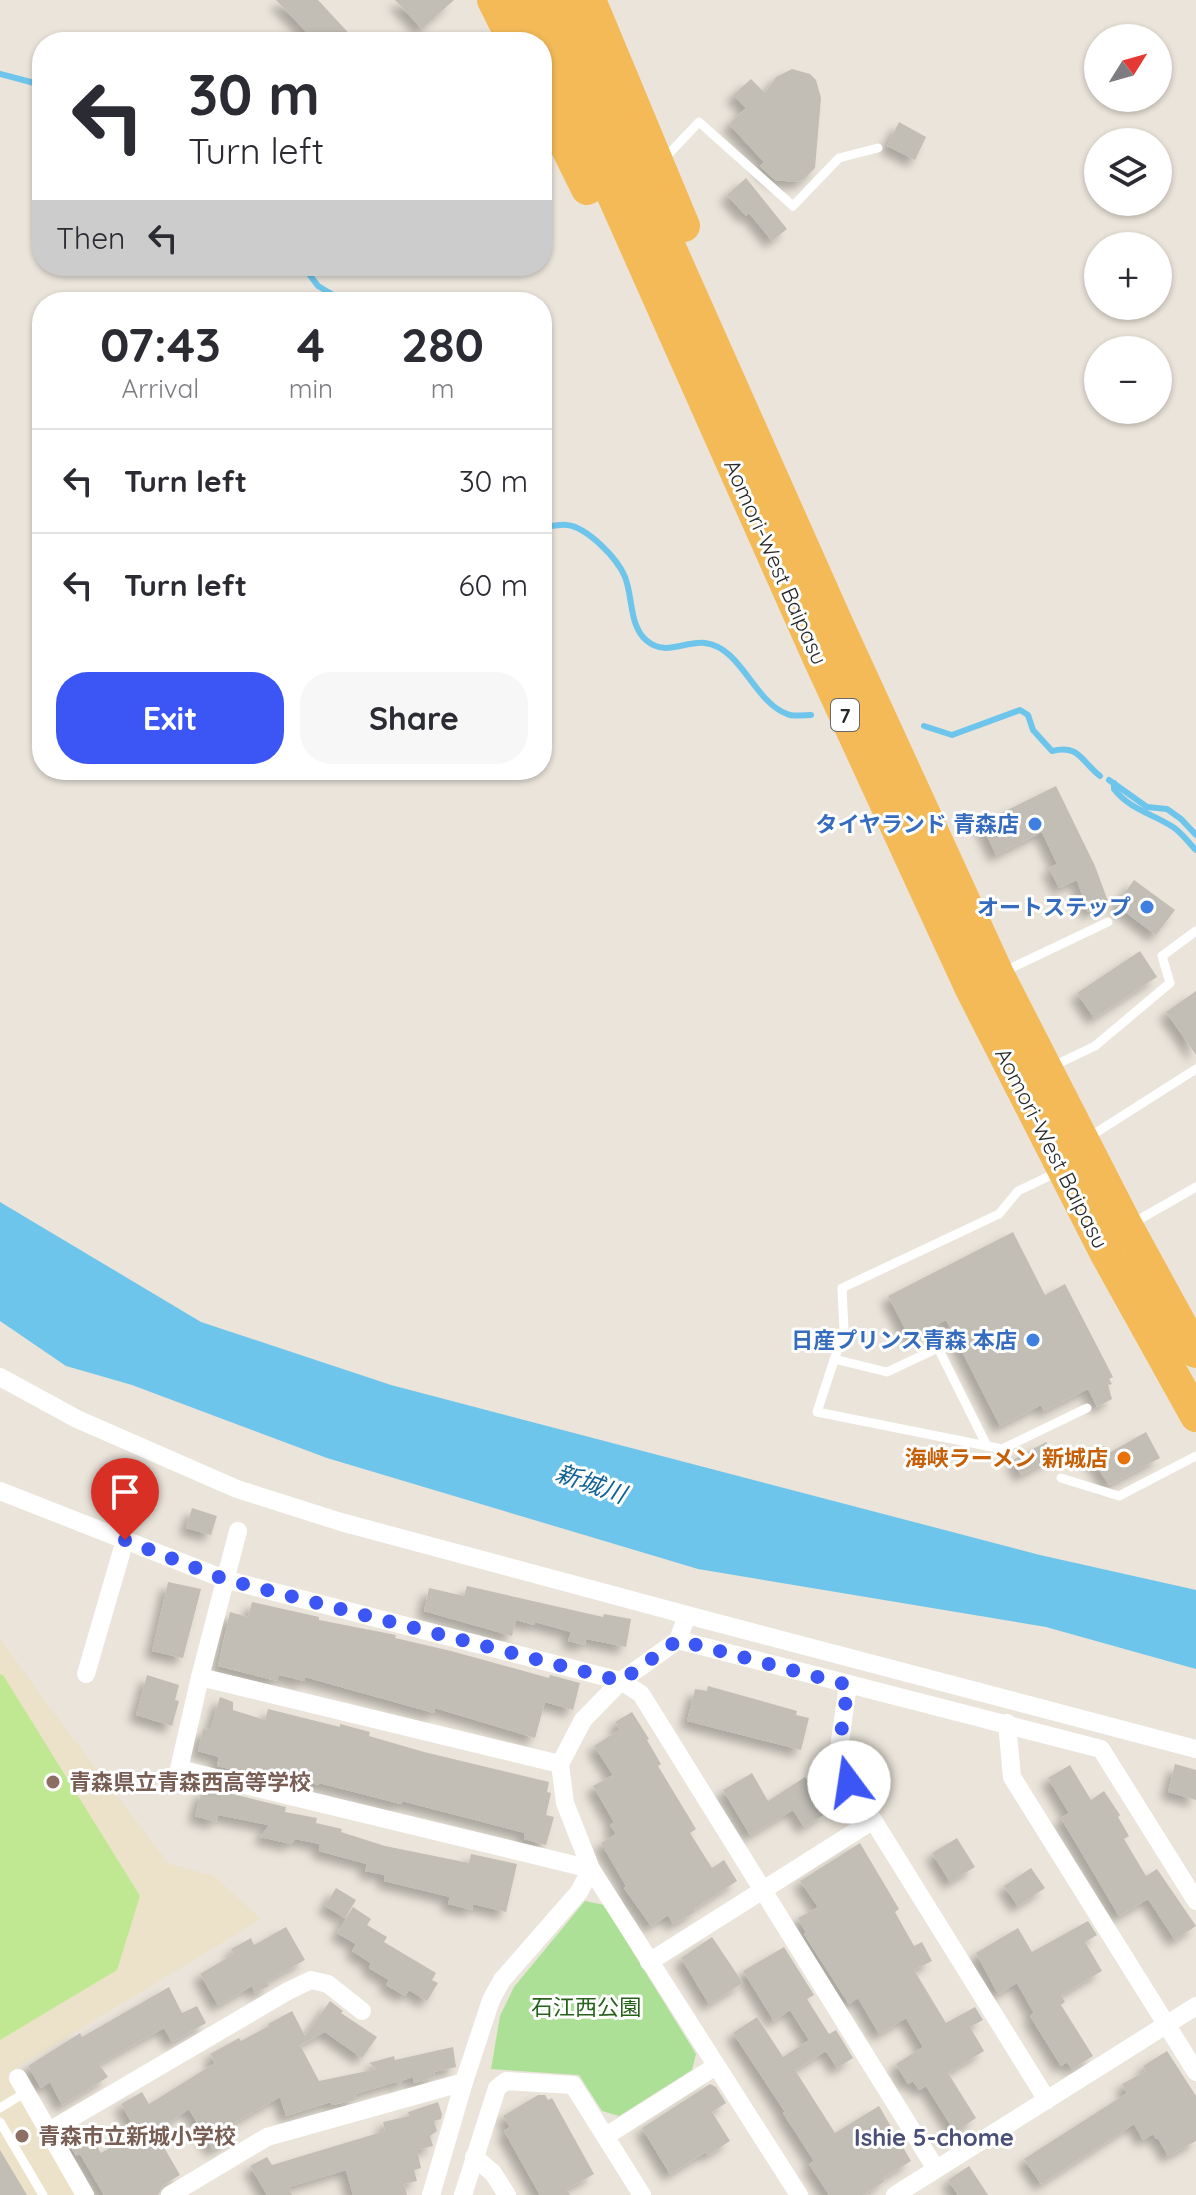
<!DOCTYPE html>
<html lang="en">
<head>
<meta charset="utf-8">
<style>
  :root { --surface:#fff; --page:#f7f7f7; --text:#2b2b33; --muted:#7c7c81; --line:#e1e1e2; --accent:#3b56f5 }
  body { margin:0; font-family:Quicksand,"Noto Sans JP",sans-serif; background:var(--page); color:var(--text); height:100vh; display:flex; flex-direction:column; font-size:30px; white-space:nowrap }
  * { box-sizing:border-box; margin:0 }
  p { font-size:26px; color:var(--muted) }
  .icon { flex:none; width:44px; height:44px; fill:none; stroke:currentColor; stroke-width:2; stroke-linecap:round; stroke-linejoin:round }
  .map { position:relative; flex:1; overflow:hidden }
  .side { position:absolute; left:32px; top:292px; width:520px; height:488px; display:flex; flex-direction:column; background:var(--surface); border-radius:32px; box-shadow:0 2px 6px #0004 }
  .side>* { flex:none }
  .guide { position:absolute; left:32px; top:32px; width:520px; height:244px; border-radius:32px; box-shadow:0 2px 6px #0004; background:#fff; color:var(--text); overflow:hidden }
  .needle { width:52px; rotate:53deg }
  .fabs { position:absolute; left:1084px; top:24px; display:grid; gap:16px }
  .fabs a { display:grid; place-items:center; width:88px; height:88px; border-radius:50%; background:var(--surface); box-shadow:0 2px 6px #0004; font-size:40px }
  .pin { position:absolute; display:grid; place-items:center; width:68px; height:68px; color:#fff; margin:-82px -34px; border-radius:50% 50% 50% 0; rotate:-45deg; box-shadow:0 0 8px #0007 }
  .pin .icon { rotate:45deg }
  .me { position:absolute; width:88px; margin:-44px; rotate:346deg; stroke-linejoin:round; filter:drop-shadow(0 0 6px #0008) }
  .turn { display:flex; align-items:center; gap:28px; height:168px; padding:0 24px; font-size:36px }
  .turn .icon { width:104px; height:104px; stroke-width:2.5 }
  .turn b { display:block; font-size:56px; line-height:68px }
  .then { display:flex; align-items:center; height:76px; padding:0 24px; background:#0003; gap:16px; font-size:30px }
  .eta { display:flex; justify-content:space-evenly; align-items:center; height:136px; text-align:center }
  .eta b { font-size:48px; font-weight:700; line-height:56px }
  .action { display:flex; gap:16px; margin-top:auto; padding:16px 24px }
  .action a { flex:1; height:92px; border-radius:32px; background:var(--accent); color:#fff; font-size:32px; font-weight:700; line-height:92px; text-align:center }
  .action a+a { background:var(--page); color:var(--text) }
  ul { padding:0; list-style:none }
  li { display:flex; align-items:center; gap:24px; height:104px; padding:0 24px; border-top:2px solid var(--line) }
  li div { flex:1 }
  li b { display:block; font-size:30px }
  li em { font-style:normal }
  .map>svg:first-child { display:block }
</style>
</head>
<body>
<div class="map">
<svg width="1196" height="2195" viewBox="0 0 1196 2195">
  <defs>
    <filter id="shadow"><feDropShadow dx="-7" dy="7" stdDeviation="4" flood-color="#0004"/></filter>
  </defs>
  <rect width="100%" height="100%" fill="#eae4da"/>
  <polygon fill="#ece2c9" points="0,1638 44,1700 169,1864 214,1876 261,1919 8,2073 79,2195 0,2195"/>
  <polygon fill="#ade097" points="585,1901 604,1905 696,2054 692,2070 619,2116 602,2111 579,2075 491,2069 500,2016 514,1987"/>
  <polygon fill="#c0e892" points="0,1674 3,1675 140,1896 117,1970 0,2040"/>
  <polygon fill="#6ec5eb" points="0,1202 201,1322 391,1385 1040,1555 1196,1590 1196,1669 1046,1627 698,1569 327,1458 132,1385 66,1366 0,1321"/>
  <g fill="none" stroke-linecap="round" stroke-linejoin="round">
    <g stroke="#6ec5eb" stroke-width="6">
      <polyline points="0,74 42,85"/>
      <polyline points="303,266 318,286 345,302"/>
      <path d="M542,537l7,-11c5,0 12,-2 18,-1 20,2 51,34 58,52 8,20 4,48 21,63 19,17 37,1 59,3 36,4 49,59 82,71 6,3 17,1 24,1"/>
      <path d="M924,726l28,9 68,-25 8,5 5,15 19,21c27,-7 29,10 48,25"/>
      <polyline points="1109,780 1147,807 1167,809 1181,819 1196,835"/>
      <path d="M1114,783v6c15,20 39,25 59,38 9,6 15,15 23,23"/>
    </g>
  </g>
  <g fill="#c2beb6" filter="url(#shadow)">
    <polygon points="276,0 318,0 357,42 316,42"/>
    <polygon points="395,0 454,0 422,29"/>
    <polygon points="792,69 810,74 816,80 821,98 815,168 803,180 795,182 775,180 760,166 764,162 729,124 746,108 733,95 751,79 765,93 776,77"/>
    <polygon points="899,122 926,137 915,160 887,146"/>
    <polygon points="746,178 787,229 772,241 749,213 746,216 727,195"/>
    <polygon points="1056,786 1095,866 1109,904 1088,912 1077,880 1059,888 1049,868 1057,864 1042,832 996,855 981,823"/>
    <polygon points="1134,880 1175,910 1156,935 1116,905"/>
    <polygon points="1140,951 1157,977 1094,1018 1077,993"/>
    <polygon points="1196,991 1196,1055 1166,1012"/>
    <polygon points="1013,1232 1045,1295 1065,1284 1113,1377 1109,1379 1112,1384 1108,1385 1112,1399 1097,1407 1088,1389 1044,1411 1041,1405 1000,1426 946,1320 910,1338 888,1296"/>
    <polygon points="1146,1432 1160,1458 1109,1485 1089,1455 1104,1446 1109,1453"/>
    <polygon points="1046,1442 1055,1457 1021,1475 1013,1460"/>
    <polygon points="192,1508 217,1516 211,1535 186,1528"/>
    <polygon points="168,1582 201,1589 183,1658 152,1651"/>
    <polygon points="467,1586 603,1617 604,1614 631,1619 626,1647 586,1639 585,1645 568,1641 571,1632 535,1622 534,1625 516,1620 512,1636 424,1611 429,1588 464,1596"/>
    <polygon points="252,1602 319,1617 319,1620 396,1635 395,1638 451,1651 549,1678 550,1675 580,1683 573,1710 545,1702 535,1738 435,1708 434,1713 305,1677 304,1681 279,1675 277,1681 218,1666 230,1612 248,1617"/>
    <polygon points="147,1675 179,1685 175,1700 179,1701 172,1726 136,1715"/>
    <polygon points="708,1686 797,1711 796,1715 809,1718 801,1750 687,1721 695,1689 707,1691"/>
    <polygon points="220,1697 233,1702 233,1710 265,1720 268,1709 340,1727 340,1724 370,1732 369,1736 424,1752 549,1782 547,1792 551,1793 546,1815 554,1817 546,1845 524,1839 525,1833 402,1801 401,1804 319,1783 319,1785 293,1779 292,1784 217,1766 219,1757 198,1751 203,1729 210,1730"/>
    <polygon points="632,1712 649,1739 647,1740 661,1764 658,1766 696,1829 690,1833 712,1868 724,1860 737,1881 694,1909 695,1912 673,1924 668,1915 651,1926 624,1888 626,1886 601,1843 616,1834 610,1825 614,1822 593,1786 613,1775 594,1746 620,1729 615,1722"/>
    <polygon points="1175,1764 1196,1770 1196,1800 1168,1792"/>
    <polygon points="1070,1765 1091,1800 1104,1791 1120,1815 1118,1817 1129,1836 1124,1839 1146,1876 1157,1869 1196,1926 1175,1940 1148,1899 1119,1916 1061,1818 1069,1813 1048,1778"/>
    <polygon points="752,1773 768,1801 805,1777 828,1812 804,1827 793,1810 750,1835 723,1790"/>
    <polygon points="211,1789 286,1807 285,1812 317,1818 316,1823 342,1829 341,1832 385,1846 469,1863 471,1854 517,1864 506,1912 473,1904 472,1910 448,1904 450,1897 384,1881 385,1875 365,1871 367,1864 319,1851 320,1844 295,1839 291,1844 260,1837 269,1825 218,1815 216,1822 195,1816 202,1790 210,1792"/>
    <polygon points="957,1838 975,1867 950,1882 932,1853"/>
    <polygon points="860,1843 899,1909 895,1912 914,1946 922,1942 932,1961 914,1970 946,2023 975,2007 983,2020 970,2027 984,2051 948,2073 976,2118 955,2132 926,2086 919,2090 913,2081 908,2084 896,2064 923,2047 906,2018 879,2034 858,1998 849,2004 804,1934 806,1933 798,1918 818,1907 800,1881"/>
    <polygon points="1031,1868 1045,1888 1018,1906 1004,1886"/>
    <polygon points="336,1888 356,1900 345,1918 325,1906"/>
    <polygon points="353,1907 371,1919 367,1925 387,1937 384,1942 436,1973 432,1980 438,1983 427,2001 409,1990 405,1996 386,1985 389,1980 369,1968 371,1963 352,1951 356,1944 337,1933"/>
    <polygon points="1088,1921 1097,1935 1085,1942 1102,1971 1061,1995 1065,2002 1061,2005 1093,2056 1072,2069 1067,2062 1061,2066 1030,2016 1034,2013 1017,1983 998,1994 976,1953 1018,1928 1032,1952"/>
    <polygon points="286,1927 305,1960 267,1981 269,1986 255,1993 252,1986 218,2005 200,1974 234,1954 231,1949 251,1938 254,1945"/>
    <polygon points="712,1937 743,1983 709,2004 681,1958"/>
    <polygon points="784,1947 814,1995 807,1999 829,2034 836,2030 853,2058 837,2068 826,2051 795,2070 835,2133 879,2106 911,2161 883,2178 885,2181 863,2195 829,2195 809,2164 814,2161 783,2113 785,2112 733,2033 757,2017 783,2057 809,2040 790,2010 774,2021 743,1971"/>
    <polygon points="169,1987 182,2013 197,2006 206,2023 172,2042 164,2028 136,2043 99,2064 108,2077 62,2105 50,2082 41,2088 28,2066 80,2033 82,2037"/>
    <polygon points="330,2001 343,2011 341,2013 377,2037 362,2058 325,2032 300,2045 319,2081 377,2069 369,2063 394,2056 395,2060 453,2047 456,2067 434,2072 435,2076 432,2078 414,2083 413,2077 401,2081 402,2087 396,2082 355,2094 356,2100 332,2105 331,2102 286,2116 280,2097 230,2125 236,2136 213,2150 189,2109 155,2132 180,2175 163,2185 158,2195 104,2195 80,2154 76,2156 68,2141 87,2129 101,2153 137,2132 121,2104 142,2092 149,2104 215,2063 210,2054 239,2038 241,2041 269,2026 268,2024 292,2011 305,2036"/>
    <polygon points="1167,2051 1196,2096 1196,2141 1168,2156 1158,2138 1156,2139 1153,2134 1143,2140 1134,2124 1041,2184 1024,2159 1127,2093 1122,2084 1146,2071 1143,2066"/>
    <polygon points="710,2084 716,2087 726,2103 712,2112 730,2141 708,2155 706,2152 670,2174 642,2128"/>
    <polygon points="538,2095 545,2095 548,2100 552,2098 594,2174 567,2189 570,2195 540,2195 504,2131 510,2127 503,2116"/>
    <polygon points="438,2102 442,2114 441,2119 434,2121 437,2131 430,2136 433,2146 417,2150 421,2168 414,2170 417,2181 404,2184 407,2195 353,2195 346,2170 289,2187 292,2195 267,2195 250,2166 267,2157 272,2165 385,2131 383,2122 409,2116 408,2112"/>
    <polygon points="0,2150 27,2195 0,2195"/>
    <polygon points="969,2166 988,2195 958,2195 948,2180"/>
  </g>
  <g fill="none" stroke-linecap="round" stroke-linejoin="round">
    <g stroke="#fff" stroke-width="9">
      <polyline points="663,160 699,122 793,206 839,158 878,148"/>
      <polyline points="1005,971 1108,922"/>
      <polyline points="1053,1066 1095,1046 1170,983 1162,956 1196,931"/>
      <polyline points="1086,1139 1196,1069"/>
      <polyline points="1060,1171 1018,1191 999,1214 842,1288 844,1330 817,1412 1002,1449 1087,1408"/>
      <polyline points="1133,1223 1196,1187"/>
      <polyline points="834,1359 887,1372 938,1348 987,1446"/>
      <polyline points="1061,1478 1119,1496 1196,1456"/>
      <polyline points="0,2108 26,2092"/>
      <polyline points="0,2122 43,2195"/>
    </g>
    <g stroke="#fff" stroke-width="18">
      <polyline points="0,1377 77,1419 237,1489 341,1522 687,1615 678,1640 621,1681 641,1694 936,2169"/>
      <polyline points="0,1491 224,1579 621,1681"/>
      <polyline points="238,1531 200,1677 179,1769 591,1869 799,2195"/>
      <polyline points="687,1615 1196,1749"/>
      <polyline points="678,1640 1101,1749 1196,1901"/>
      <polyline points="86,1674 125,1540"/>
      <polyline points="200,1677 560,1764"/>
      <polyline points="848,1685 837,1762 1047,2100"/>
      <polyline points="1007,1723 1012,1777 1196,2072"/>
      <polyline points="649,1962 872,1821"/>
      <polyline points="18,2078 85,2195"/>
      <polyline points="49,2131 288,1991 311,1980 328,1984 362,2011"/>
      <polyline points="606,2136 716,2066"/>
      <polyline points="474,2157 493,2173 507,2195"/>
      <polyline points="170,2195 267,2137 464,2082"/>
      <polyline points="431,2195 464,2082 491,2000 502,1980 579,1892 591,1869 565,1803 560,1764 583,1720 621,1681"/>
      <polyline points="463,2195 497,2088 506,2081 573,2085 642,2195"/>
      <polyline points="895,2195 1196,2006"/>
    </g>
    <g stroke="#f4ba58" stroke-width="32">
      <polyline points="493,0 514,42"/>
      <polyline points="526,0 818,657 971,989 1106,1254 1196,1416"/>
      <polyline points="560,0 838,625 998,974 1127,1226 1196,1352"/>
      <polyline points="590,0 684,226"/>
      <polyline points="542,98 587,189"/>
    </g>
  </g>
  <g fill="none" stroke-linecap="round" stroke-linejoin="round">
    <polyline stroke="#3b56f5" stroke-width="14" stroke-dasharray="0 25.2" points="125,1540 224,1579 621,1681 678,1640 848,1685 837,1762 849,1782"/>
  </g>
  <g fill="#3f7fe0" stroke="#fff" stroke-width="3">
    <circle cx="1035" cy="824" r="8"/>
    <circle cx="1147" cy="907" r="8"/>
    <circle cx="1033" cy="1340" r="8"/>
  </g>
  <circle fill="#e8710a" stroke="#fff" stroke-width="3" cx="1124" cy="1458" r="8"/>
  <g fill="#8d6e63" stroke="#fff" stroke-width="3">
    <circle cx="53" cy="1782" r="8"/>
    <circle cx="22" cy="2136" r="8"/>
  </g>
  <g text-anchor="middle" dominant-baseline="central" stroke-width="6" stroke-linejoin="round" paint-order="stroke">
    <rect fill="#fff" stroke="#686868" stroke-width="2" x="831" y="699" width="28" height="32" rx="6"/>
    <g font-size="20" font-weight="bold" fill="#282828">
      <text x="845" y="715">7</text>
    </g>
    <g font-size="22" fill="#282828" stroke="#fff">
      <text transform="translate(776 562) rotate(66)">Aomori-West Baipasu</text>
      <text transform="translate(1052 1148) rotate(63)">Aomori-West Baipasu</text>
    </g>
    <g font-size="22" font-weight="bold" fill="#366cbe" stroke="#fff" text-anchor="end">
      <text x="1019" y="824">タイヤランド 青森店</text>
      <text x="1131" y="907">オートステップ</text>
      <text x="1017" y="1340">日産プリンス青森 本店</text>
    </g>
    <g font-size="22" font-weight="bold" fill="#c56008" stroke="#fff" text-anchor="end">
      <text x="1108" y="1458">海峡ラーメン 新城店</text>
    </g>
    <g font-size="22" font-weight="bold" fill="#785e54" stroke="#fff" text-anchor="start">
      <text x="69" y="1782">青森県立青森西高等学校</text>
      <text x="38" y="2136">青森市立新城小学校</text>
    </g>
    <g font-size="22" fill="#27621b" stroke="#fff">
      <text x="586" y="2007">石江西公園</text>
    </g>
    <g font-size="24" font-style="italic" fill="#106194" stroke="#fff">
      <text transform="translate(591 1483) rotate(19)">新城川</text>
    </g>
    <g font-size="24" font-weight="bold" fill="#4a5077" stroke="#fff">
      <text x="934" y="2137">Ishie 5-chome</text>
    </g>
  </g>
</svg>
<div class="fabs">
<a><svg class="needle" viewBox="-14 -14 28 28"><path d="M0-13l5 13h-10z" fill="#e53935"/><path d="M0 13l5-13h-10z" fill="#7c7c81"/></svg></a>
<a><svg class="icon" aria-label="layers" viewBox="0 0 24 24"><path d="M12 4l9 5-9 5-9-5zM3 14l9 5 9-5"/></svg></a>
<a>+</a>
<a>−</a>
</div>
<div class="pin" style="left:125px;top:1540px;background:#d93025"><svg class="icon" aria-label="arrive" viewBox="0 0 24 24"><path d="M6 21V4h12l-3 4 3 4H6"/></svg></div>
<svg class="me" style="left:849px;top:1782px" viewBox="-20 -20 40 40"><circle r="19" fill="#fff"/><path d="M0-13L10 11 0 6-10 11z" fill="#3b56f5"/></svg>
<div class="guide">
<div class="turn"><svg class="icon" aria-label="left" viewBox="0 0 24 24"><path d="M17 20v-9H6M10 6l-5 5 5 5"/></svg><div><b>30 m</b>Turn left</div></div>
<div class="then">Then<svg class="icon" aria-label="left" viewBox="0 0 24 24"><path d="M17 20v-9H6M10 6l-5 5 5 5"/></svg></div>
</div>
<section class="side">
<div class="eta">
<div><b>07:43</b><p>Arrival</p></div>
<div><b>4</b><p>min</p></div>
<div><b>280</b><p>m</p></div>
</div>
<ul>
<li><svg class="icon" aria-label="left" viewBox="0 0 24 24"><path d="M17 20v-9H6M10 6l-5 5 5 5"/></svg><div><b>Turn left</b></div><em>30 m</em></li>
<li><svg class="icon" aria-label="left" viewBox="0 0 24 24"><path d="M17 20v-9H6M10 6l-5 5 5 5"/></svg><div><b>Turn left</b></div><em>60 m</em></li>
</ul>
<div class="action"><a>Exit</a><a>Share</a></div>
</section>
</div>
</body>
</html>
